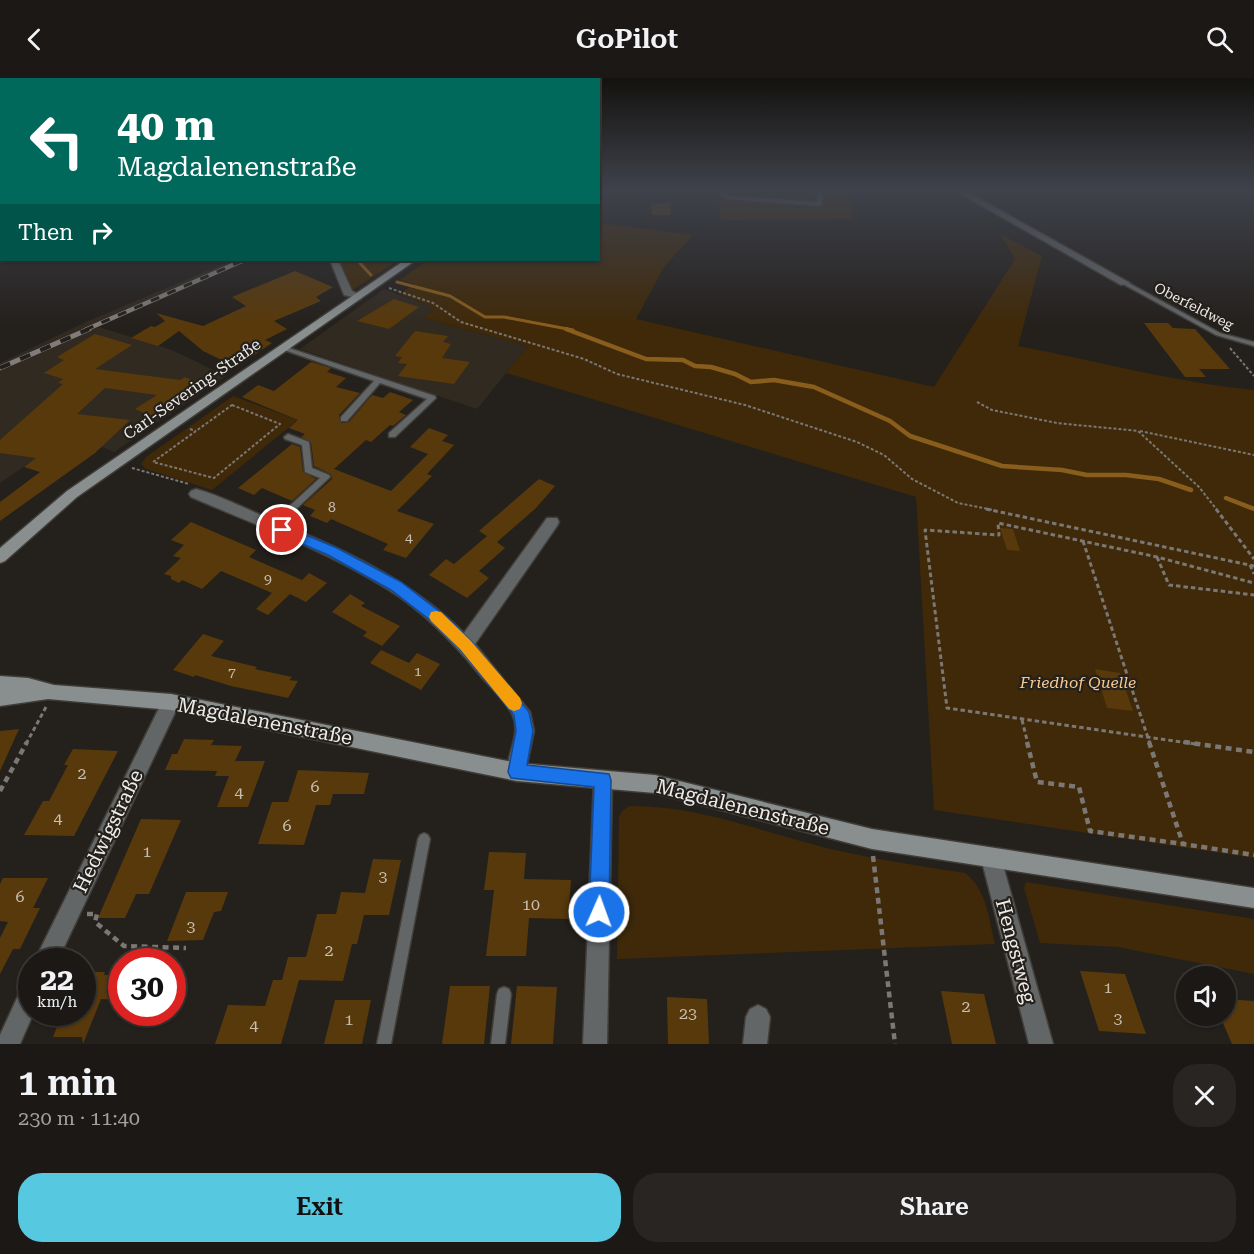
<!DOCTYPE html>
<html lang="en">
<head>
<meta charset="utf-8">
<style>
  :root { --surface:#1b1815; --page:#282522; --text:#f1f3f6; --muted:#a0a0a0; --line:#393734; --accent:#56c9e0 }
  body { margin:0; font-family:"Roboto Serif",serif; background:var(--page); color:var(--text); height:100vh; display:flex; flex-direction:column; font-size:22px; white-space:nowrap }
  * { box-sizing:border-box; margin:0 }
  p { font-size:20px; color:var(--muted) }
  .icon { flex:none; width:33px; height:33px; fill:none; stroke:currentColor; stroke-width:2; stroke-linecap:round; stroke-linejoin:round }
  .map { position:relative; height:966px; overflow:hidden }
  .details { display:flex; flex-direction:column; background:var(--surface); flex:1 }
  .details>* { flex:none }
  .hud { position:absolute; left:0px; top:0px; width:600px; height:183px; box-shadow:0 2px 4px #0004,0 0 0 2px var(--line); background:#00695c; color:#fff; overflow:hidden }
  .tools { position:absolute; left:1176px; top:888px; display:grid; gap:12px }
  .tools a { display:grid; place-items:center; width:60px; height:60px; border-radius:50%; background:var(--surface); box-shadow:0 2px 4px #0004,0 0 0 2px var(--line); font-size:30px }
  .speed { position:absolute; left:18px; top:870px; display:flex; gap:12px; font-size:30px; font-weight:700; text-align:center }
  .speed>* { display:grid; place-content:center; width:78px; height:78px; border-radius:50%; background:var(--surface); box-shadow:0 2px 4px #0004,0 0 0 2px var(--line); line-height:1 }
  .speed small { font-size:15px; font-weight:400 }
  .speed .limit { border:9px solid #d22; background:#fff; color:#111 }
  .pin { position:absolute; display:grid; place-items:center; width:51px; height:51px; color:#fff; margin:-26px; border:3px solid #fff; border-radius:50%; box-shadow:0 2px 6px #0007 }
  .me { position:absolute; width:66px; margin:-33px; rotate:2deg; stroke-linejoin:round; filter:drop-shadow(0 0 4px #0008) }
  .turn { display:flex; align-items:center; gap:21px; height:126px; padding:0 18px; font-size:27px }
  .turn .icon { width:78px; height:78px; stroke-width:2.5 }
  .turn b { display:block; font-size:42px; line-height:51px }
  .then { display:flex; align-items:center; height:57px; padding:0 18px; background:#0003; gap:12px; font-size:22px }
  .round { display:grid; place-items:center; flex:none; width:63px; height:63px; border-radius:24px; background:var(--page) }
  .headline { display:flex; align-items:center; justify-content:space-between; height:102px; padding:0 18px }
  h1 { font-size:36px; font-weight:600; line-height:45px }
  .action { display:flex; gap:12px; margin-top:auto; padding:12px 18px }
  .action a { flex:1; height:69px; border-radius:24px; background:var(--accent); color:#111; font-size:24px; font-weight:600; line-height:69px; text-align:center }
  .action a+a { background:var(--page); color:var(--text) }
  header { display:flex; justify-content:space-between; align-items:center; height:78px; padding:0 18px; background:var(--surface); font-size:27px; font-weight:600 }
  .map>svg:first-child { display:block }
</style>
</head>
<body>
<header><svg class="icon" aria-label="back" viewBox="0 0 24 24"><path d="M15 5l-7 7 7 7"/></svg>GoPilot<svg class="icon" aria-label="search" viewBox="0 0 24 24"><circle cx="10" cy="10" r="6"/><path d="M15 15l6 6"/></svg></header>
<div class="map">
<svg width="1254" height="966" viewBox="0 0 1254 966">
  <rect width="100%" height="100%" fill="#24201c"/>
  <g fill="#312a21">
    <polygon points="233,182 251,182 99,249 172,272 226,298 114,374 90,364 51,370 0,405 0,285 88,243"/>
    <polygon points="384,211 436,230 424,240 528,268 477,331 300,271"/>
  </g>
  <g fill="#3f2909">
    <polygon points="717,112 851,112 852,141 721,142"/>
    <path d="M599,145l94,12 -29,32 -28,52 298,68 81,-128 -15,-25 42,22 -24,90c79,15 156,36 236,44v468l-320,-48 -18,-313 -410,-124 22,-27 -104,-28 11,-10 -35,-14 14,-10 -14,-4 28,-20h170z"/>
    <polygon points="338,182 399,182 351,213"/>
    <polygon points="233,318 298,342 212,412 146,391 141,386 146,379"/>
    <path d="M630,728c72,0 131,26 200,43 45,10 90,17 135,24 22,16 24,47 30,71l-378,15 2,-143 4,-6z"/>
    <polygon points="1026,804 1254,841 1254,896 1118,869 1040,865 1024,810"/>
  </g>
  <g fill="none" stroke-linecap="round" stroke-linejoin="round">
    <g stroke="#895d1c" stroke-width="3">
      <polyline points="357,182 371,197"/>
      <polyline points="397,204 450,218 485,239 504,239 573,252"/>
    </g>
    <g stroke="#895d1c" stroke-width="4.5">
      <polyline points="566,251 646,281 683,282 695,288 711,289 735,296 751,304 774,302 814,309 890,343 910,358 1002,388 1062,392 1087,397 1126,397 1159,401 1191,412"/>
      <polyline points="1226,420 1254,431"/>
    </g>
  </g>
  <g fill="#58390b">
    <polygon points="651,125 670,125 671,137 652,137"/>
    <polygon points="295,193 333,209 316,219 321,223 274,243 287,251 265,262 272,265 236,289 203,273 179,253 158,268 131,260 151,248 155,249 165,243 156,235 203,248 246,228 232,219"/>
    <polygon points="394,221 419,229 389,251 357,243"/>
    <polygon points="1144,245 1168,245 1173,250 1195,251 1230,291 1199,291 1206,299 1185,299"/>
    <polygon points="415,253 448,258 443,264 451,266 442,280 470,284 454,306 398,298 407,286 398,285 402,279 395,278"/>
    <polygon points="95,256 132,267 95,291 180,302 185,299 202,306 153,339 135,331 157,317 105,310 77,336 130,342 95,375 0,443 0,424 40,394 24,389 36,380 0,375 0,362 63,306 58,305 63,301 44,295 64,282 57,279"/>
    <polygon points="311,284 331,290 327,294 346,300 336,309 360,315 339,337 341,345 349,344 372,317 383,320 390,314 413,322 399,334 406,337 393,348 390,347 371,364 366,362 334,391 391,413 428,376 410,369 429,350 448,357 442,363 454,367 427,396 432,398 397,433 434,446 406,480 383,472 388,466 331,441 327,445 310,438 315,432 303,427 332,401 331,396 314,388 311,364 301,359 305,356 289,350 298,342 242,319 258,307 274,313"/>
    <polygon points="292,366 300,369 303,394 316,401 292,423 262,410 254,417 238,410"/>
    <polygon points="539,401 555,408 536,430 497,464 505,470 479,493 489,500 467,520 429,497 446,481 454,486 487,458 479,453"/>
    <polygon points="191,444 256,472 249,479 302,502 309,495 327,505 306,524 290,516 268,537 256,531 272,515 221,493 202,511 182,502 179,505 171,501 171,498 164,496 181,480 173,478 184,467 171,462"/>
    <polygon points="1000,450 1013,451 1020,473 1007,472"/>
    <polygon points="350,516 365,525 361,528 400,548 382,568 363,558 367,554 332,534"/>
    <polygon points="203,556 224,563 211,578 257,589 255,591 292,599 289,602 298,603 288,620 231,608 195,597 194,599 173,592"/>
    <polygon points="381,572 409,585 417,575 440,586 421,612 370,585"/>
    <polygon points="1095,591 1120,595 1133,633 1107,630"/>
    <polygon points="19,651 0,693 0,653"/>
    <polygon points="184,661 214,662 211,667 242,668 235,683 265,683 248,729 217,729 229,698 215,698 217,693 165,692 172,676 177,676"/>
    <polygon points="73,671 118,673 74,758 24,757 43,723 49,723 68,687 64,687"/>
    <polygon points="298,692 369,695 364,716 333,716 330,727 316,727 304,767 258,766 272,724 288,724"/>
    <polygon points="141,741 181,742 149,816 136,816 125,840 98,840"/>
    <polygon points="489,774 526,775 524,801 571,802 568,841 529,840 526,878 486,878 494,812 484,812"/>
    <polygon points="373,781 401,782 389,837 364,837 357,866 352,866 343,903 299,902 281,966 215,966 228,927 265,928 273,902 282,902 288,879 306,879 317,836 336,836 341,814 365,815"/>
    <polygon points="3,800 48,800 33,830 40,830 20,871 13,871 0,896 0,860 8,844 0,843 0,806"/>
    <polygon points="186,814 228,814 221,833 214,834 203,862 167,863"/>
    <polygon points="1080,893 1125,896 1146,956 1099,953"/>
    <polygon points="82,894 105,894 104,897 122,897 122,914 118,922 101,921 83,966 82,959 53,959 63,934 82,934"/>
    <polygon points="450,908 490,908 484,966 442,966"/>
    <polygon points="517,908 557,909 553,966 511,966"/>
    <polygon points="941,913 984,916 996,966 952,966"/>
    <polygon points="667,919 707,921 709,966 668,966"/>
    <polygon points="1226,921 1254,923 1254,966 1232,966 1220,938 1226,938"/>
    <polygon points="335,922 371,922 362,966 324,966"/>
  </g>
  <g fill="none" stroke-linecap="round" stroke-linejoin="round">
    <defs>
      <g id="lane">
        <polygon points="720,112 726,112 726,116 729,118 817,124 817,112 823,112 822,126 819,128 728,121 722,118"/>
        <polygon points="1125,203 1220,255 1254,264 1254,268 1216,257 1123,206 1122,205"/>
        <polygon points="283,268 435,318 436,320 395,359 389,359 389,355 427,321 380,305 347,343 341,343 341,339 374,303 281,271 281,269"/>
        <polygon points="288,356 309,364 312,390 329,397 330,399 276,450 273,451 269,448 270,446 320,400 305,394 302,367 285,361 284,359"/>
        <polygon points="424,755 428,757 430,761 391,966 377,966 418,761 420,757"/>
        <polygon points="504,909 509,911 511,916 505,966 491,966 497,916 499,911"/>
      </g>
      <g id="street">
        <polygon points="954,112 964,112 1130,205 1121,207"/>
        <polygon points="330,182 338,182 352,213 361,217 361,221 344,217"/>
        <path d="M196,411c25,7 48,19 72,29 72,30 140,60 196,115l83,-115h10l2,4 -2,4 -82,118 55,68 4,19 -10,47 -7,3 -7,-3c-8,-19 12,-41 3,-62 -5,-13 -25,-31 -34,-42 -26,-32 -55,-62 -90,-84 -61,-39 -131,-64 -198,-93l-2,-3 2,-3z"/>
        <polygon points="171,616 177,618 180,624 57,884 34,884 165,618"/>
        <polygon points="603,693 610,695 612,702 607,966 583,966 594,702 596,695"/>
        <polygon points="991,770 998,773 1001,780 1053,966 1029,966 981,780 984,773"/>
        <polygon points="32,902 32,934 34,934 20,966 0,966 0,957 24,905"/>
        <polygon points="758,927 766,931 770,939 767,966 743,966 746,939 750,931"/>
      </g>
      <g id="secondary">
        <polygon points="405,182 416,182 77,419 5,483 0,485 0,470 67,413"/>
        <polygon points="0,598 28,600 54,607 171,616 517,685 655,697 872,751 1254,810 1254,830 872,771 655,715 517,703 171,632 48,621 0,628"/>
      </g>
    </defs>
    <use href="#lane" stroke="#403d39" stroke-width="3"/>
    <use href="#street" stroke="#403d39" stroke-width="3"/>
    <use href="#secondary" stroke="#403d39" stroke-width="3"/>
    <g stroke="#7a7774" stroke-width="2" stroke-dasharray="3 2" stroke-linecap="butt">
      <polyline points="389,210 433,225 461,244 584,281 617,296 745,327 857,364 884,377 912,401 958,425 993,432"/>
      <polyline points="1230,270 1254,298"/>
      <polyline points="977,324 992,332 1057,345 1138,353 1199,409 1217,432"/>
      <polygon points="232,327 280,346 214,400 153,384"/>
      <polyline points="190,351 196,353"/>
      <polyline points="1140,353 1254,377"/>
      <polyline points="132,390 189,406"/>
    </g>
    <g stroke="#7a7774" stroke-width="3" stroke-dasharray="4.5 3" stroke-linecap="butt">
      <polyline points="986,431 1254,488"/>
      <polyline points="1216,431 1254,481"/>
      <polyline points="1083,463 1150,666"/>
      <polyline points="1157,479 1169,507 1254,517"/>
      <polyline points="1250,487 1254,496"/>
      <polyline points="1022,642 1028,666"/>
      <polyline points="26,666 46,629"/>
      <polyline points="1195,666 947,630 925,452 999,457 998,445 1157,479 1254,505"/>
    </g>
    <g stroke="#7a7774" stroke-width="4.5" stroke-dasharray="6 4.5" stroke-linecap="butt">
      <polyline points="1027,664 1037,704 1079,709 1090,753 1183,766"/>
      <polyline points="1149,664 1183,766 1254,777"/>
      <polyline points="1184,664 1254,674"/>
      <polyline points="0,713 27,664"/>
      <polyline points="873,778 895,966"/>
      <polyline points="87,836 97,836 95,844 124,868 186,870"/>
    </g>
    <use href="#lane" fill="#636667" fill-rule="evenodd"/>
    <use href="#street" fill="#636667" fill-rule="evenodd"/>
    <use href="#secondary" fill="#898e8f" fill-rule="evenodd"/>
    <defs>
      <polyline id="rail-far1" points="85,252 244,182"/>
      <polyline id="rail" points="0,290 89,251"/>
    </defs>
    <use href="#rail-far1" stroke="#7f7c79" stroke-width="4.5"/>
    <use href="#rail" stroke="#7f7c79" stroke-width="5"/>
    <use href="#rail-far1" stroke="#24201c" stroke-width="3" stroke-dasharray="9" stroke-linecap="butt"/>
    <use href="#rail" stroke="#24201c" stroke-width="4" stroke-dasharray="11" stroke-linecap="butt"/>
  </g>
  <linearGradient id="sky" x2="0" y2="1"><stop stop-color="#14120f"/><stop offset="0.45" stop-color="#3f424b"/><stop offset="1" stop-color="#3f424b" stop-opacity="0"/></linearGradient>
  <rect width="1254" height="247" fill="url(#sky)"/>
  <polygon fill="#1a73e8" stroke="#114b97" stroke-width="1.5" points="282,447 337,470 401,504 444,537 470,562 529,634 533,653 527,687 609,696 611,702 609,834 606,841 599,844 592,841 589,834 594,709 511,700 508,694 516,653 514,637 460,571 434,545 391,512 328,477 277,455 275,452 277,448"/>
  <polygon fill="#f59e0b" points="436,533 441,534 470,562 520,620 522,625 520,631 514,633 509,631 460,571 431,543 429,539 431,534"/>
  <g text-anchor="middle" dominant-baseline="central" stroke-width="4.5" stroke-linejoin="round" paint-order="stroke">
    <g font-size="14" fill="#eeece9" stroke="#24201c">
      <text transform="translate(1194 228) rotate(27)">Oberfeldweg</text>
    </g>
    <g font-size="14" fill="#c8bfb2">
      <text x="332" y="429">8</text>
      <text x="409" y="459">4</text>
      <text x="268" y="501">9</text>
      <text x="418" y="593">1</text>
      <text x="232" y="594">7</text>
    </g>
    <g font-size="16" fill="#eeece9" stroke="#24201c">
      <text transform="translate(192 311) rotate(-35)">Carl-Severing-Straße</text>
    </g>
    <g font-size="16" font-style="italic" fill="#f8c98f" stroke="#24201c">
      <text x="1078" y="604">Friedhof Quelle</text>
    </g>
    <g font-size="16" fill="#c8bfb2">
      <text x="82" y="695">2</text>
      <text x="315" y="708">6</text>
      <text x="239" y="714">4</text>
      <text x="58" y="740">4</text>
      <text x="287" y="747">6</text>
      <text x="147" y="773">1</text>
      <text x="383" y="798">3</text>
      <text x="20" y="818">6</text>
      <text x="531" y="826">10</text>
      <text x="191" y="848">3</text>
      <text x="329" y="872">2</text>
      <text x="1108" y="909">1</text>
      <text x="966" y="928">2</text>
      <text x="688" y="935">23</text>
      <text x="1118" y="940">3</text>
      <text x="349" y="941">1</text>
      <text x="254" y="947">4</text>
    </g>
    <g font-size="20" fill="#eeece9" stroke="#24201c">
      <text transform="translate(265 643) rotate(11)">Magdalenenstraße</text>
      <text transform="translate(743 729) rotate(14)">Magdalenenstraße</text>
      <text transform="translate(108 753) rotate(-64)">Hedwigstraße</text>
      <text transform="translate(1016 873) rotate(75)">Hengstweg</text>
    </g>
  </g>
</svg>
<div class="tools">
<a><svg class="icon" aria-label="sound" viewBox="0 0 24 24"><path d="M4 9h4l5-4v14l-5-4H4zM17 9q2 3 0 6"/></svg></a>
</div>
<div class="speed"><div>22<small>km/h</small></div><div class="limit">30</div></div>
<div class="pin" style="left:282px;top:452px;background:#d93025"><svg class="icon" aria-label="arrive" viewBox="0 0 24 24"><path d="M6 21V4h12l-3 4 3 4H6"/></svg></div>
<svg class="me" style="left:599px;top:834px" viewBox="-20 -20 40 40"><circle r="17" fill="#1a73e8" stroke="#fff" stroke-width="3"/><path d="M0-11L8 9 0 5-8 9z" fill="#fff"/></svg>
<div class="hud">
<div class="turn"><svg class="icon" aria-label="left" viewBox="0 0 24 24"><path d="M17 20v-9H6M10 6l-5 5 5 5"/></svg><div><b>40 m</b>Magdalenenstraße</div></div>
<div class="then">Then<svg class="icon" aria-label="right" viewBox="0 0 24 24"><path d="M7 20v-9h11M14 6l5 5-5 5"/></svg></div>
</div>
</div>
<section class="details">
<div class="headline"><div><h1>1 min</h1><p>230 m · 11:40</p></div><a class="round"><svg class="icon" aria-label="close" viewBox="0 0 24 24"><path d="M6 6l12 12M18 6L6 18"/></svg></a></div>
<div class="action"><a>Exit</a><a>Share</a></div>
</section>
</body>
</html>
